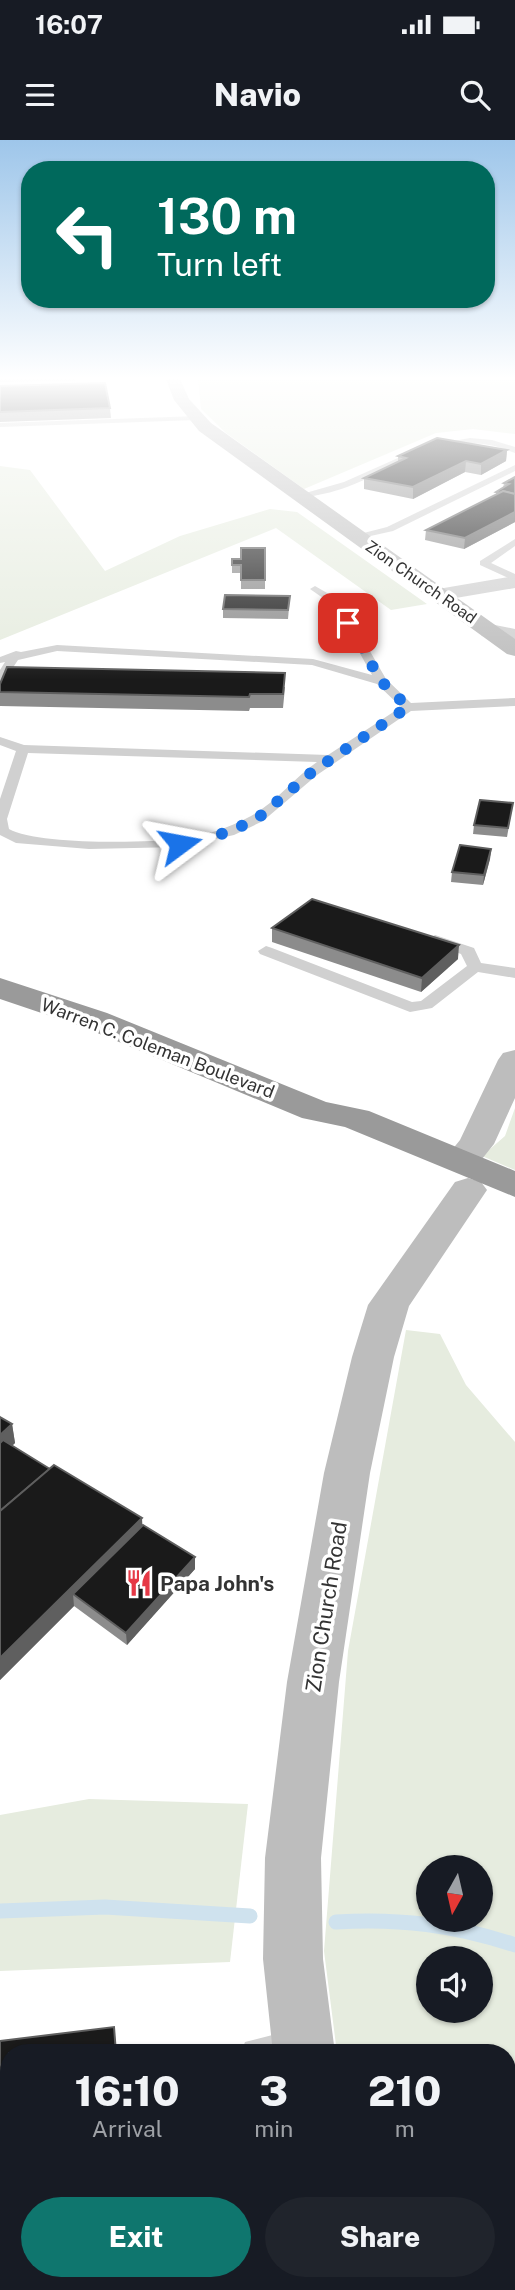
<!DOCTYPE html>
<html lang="en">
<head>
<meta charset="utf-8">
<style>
  :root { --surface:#171b24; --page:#20242c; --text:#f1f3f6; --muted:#9ea1a6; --accent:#0f766e }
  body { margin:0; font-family:"Public Sans",sans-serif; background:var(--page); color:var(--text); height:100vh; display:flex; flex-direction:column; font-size:26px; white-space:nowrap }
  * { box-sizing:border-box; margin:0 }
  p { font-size:23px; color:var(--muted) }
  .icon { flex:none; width:38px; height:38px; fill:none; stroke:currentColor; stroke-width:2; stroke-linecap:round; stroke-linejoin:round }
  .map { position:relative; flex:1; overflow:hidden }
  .details { position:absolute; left:0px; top:1904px; width:516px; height:247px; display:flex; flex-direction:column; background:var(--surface); border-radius:28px 28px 0 0; box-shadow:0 2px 5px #0004 }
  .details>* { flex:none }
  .hud { position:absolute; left:21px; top:21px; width:474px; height:147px; border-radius:28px; box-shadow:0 2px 5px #0004; background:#00695c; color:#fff; overflow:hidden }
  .needle { width:46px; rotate:188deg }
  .controls { position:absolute; left:416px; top:1715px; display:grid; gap:14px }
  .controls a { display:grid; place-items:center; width:77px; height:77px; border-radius:50%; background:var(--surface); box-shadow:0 2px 5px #0004; font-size:35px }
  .pin { position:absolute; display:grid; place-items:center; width:60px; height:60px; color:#fff; margin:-30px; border-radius:14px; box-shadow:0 4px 10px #0006 }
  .me { position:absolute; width:77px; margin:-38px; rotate:77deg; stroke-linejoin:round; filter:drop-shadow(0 0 5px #0008) }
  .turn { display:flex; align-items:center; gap:24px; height:147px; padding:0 21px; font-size:32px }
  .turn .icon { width:91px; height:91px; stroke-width:2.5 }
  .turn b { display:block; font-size:49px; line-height:60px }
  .eta { display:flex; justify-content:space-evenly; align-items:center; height:119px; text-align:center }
  .eta b { font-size:42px; font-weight:800; line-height:49px }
  .primary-button { display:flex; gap:14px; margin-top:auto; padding:14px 21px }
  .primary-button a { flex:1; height:80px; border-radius:42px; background:var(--accent); color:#fff; font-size:28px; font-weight:800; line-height:80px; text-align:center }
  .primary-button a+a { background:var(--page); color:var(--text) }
  .status { display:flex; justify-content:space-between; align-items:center; height:49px; padding:0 35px; background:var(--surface); direction:ltr }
  .status svg { height:19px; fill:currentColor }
  header { display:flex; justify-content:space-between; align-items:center; height:91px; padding:0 21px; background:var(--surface); font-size:32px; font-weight:800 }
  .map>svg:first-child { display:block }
</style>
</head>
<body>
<div class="status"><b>16:07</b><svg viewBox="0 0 49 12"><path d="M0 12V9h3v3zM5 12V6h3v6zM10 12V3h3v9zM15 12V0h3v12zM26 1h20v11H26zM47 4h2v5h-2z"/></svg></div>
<header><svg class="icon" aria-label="menu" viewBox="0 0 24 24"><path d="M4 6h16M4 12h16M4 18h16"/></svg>Navio<svg class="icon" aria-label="search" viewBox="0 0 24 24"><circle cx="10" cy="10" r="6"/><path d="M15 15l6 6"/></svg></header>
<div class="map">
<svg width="515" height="2150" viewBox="0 0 515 2150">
  <rect width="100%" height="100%" fill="#fff"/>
  <g fill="#e6ecdf" fill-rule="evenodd">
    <polygon points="198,239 515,239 515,294 473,289 436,293 304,349 226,293 201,269"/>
    <polygon points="0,326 30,330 105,431 180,396 270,369 297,372 427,464 391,470 276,388 0,500"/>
    <polygon points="515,968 515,1030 482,1016 505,996"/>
    <path d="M406,1190l34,4 26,51 49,57v747l-7,3v-139h-171l-13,-102 24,-300zM429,1727h52v53h-52zM481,1818v53h-52v-53z"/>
    <polygon points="89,1659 248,1664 230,1822 0,1831 0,1675"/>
  </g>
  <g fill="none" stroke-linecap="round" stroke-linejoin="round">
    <g stroke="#cfe2ee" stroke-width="15">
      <polyline points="0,1771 105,1767 250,1776"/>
      <path d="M336,1782c63,-4 119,3 179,23"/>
    </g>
    <g fill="#d0d0d0" fill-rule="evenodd">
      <polygon points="0,239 78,239 74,241 0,242"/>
      <polygon points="199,276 196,280 0,287 0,283"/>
      <path d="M470,298l22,2 23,7v6c-9,-3 -17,-7 -26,-8 -52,-9 -96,25 -142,42 -15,6 -31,8 -47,12l-5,-3 49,-14 81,-36z"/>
      <polygon points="515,325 515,331 393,391 357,399 352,396 387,387"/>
      <polygon points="515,399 515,406 491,423 515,434 515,441 480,425 480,421"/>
      <path d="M315,446l26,15 45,78 25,24 104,-5v8l-104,5 -94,64 -54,46 -29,14 -55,12 -90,2 -73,-6 -16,-8v-36l16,-48 -16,-6v-8l24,8 304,10 73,-48 -24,-23 -65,-19 -255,-14 -39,9 -14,21 -4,2v-13l5,-8 -5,1v-6l16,-6 5,1 36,-7 256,14 59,16 -39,-70 -23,-16zM28,613l289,9c-23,16 -42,41 -66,54 -22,12 -47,20 -72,23 -33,4 -143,6 -170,-10l-2,-10z"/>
      <polygon points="435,795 474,808 481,823 515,828 515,838 478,832 432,868 410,872 260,814 258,811 266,806 272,808 412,862 421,861 467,826 461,814 430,803 427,800"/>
      <polygon points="296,1889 307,1893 311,1904 308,1913 241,1913 245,1902"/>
      <polygon points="9,2128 9,2142 34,2142 31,2150 0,2150 0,2132"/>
      <polygon points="122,2142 156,2142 158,2150 124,2150"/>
    </g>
    <g fill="#d0d0d0" fill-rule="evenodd">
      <polygon points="515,436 515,448 438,461 431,459 427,455 431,451 438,449"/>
      <polygon points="490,484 515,489 515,503 482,496 479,491 482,486"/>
    </g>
    <g fill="#bdbdbd" fill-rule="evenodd">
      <polygon points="166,239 180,239 189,259 211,283 515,499 515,516 507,514 199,291 174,260"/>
      <polygon points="515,910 515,958 494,1004 474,1029 461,1032 448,1029 443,1021 460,1000 498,920 503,913"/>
      <polygon points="468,1038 481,1042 487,1050 409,1166 394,1217 370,1333 339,1542 321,1718 323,1819 335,1913 273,1913 263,1819 265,1718 287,1542 324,1333 352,1217 368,1165 455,1042"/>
      <polygon points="515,2058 515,2125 508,2127 508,2061"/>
      <polygon points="317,2142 444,2142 441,2150 319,2150"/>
    </g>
    <polygon fill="#9a9a9a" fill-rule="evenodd" points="0,838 107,873 326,962 369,971 515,1031 515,1057 345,987 302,978 83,887 0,859"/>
  </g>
  <g fill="#8c8c8c">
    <polygon points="0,246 110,268 111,278 0,282"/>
    <polygon points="507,310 506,321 481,335 465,332 413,359 364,349 364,338 398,322 398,316"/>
    <polygon points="515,337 515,382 464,409 425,400 426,390 496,355 496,352 503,348 504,343"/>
    <polygon points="265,408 265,449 241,449 241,433 232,433 232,425 241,419"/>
    <polygon points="290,456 288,479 223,478 223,469"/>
    <polygon points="0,544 285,547 283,568 250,568 249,571 0,566"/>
    <polygon points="513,663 507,697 473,694 474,685"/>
    <polygon points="491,709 490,719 483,745 451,742 452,732"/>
    <polygon points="272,788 458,819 421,852 272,802"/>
    <polygon points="12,1284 15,1303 12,1306 143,1385 195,1429 127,1505 74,1466 0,1540"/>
    <polygon points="114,1887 117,1913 9,1913 9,2084 0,2085 0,1901"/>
  </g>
  <g fill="#5f5f5f">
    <polygon points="507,310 506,321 481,335 481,324"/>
    <polygon points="466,321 465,332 413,359 413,347"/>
    <polygon points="515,372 515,382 464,409 465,398"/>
    <polygon points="491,709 490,719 483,745 484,735"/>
    <polygon points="459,805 458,819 421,852 422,838"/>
    <polygon points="12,1284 15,1303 0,1316 0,1295"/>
    <polygon points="142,1378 143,1397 73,1454 74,1466 0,1540 0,1518"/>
    <polygon points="195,1417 195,1429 127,1505 126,1493"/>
  </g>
  <g fill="#1a1a1a" stroke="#5f5f5f" stroke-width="2">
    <polygon points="105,243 110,268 0,272 0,246"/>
    <polygon points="437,298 507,310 481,324 466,321 413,347 364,338 406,318 398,316"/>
    <polygon points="515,337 515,354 503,351 501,353 496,352 509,344 504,343"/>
    <polygon points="503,351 515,354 515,372 465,398 426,390"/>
    <polygon points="241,408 265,408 265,440 241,440 241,425 232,425 232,419 241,419"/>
    <polygon points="225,455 290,456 288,470 223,469"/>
    <polygon points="7,527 285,533 283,554 250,554 249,557 0,552 0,544"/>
    <polygon points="480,660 513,663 508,688 474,685"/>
    <polygon points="460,705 491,709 484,735 452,732"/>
    <polygon points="312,759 459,805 422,838 272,788"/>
    <polygon points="0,1277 12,1284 0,1295"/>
    <polygon points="3,1300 50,1329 0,1371 0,1303"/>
    <polygon points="54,1325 142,1378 0,1518 0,1371"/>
    <polygon points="143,1385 195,1417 126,1493 73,1454"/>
    <polygon points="114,1887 116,1913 9,1913 9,2068 0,2069 0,1901"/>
  </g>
  <linearGradient id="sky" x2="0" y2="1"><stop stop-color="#9ec6ea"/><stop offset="0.44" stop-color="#fff"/><stop offset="1" stop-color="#fff" stop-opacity="0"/></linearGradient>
  <rect width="515" height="540" fill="url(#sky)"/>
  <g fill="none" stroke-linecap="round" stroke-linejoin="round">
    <polyline stroke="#1a73e8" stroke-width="12" stroke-dasharray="0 21.6" points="180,704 229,692 258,678 312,632 408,567 381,541 348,483"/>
  </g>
  <defs>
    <symbol id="restaurant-bare" viewBox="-9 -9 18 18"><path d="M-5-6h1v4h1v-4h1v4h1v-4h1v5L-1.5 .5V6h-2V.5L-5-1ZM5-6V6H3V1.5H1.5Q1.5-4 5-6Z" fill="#e63946" stroke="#fff" stroke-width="2.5" paint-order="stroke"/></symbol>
  </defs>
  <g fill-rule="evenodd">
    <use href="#restaurant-bare" x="120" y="1424" width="38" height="38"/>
  </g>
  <g text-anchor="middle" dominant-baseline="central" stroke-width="7" stroke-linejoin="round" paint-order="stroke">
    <g font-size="16" fill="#333" stroke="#fff">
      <text transform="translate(421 442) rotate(35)">Zion Church Road</text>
    </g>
    <g font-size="18" fill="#333" stroke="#fff">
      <text transform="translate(158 908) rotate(21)">Warren C. Coleman Boulevard</text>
    </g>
    <g font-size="21" font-weight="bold" fill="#333" stroke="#fff" text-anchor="start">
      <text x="160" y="1443">Papa John's</text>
    </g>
    <g font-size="21" fill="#333" stroke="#fff">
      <text transform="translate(326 1467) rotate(-81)">Zion Church Road</text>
    </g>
  </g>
</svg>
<div class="controls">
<a><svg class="needle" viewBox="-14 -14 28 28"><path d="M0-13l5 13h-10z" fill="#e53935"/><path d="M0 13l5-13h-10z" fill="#9ea1a6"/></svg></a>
<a><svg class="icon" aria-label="sound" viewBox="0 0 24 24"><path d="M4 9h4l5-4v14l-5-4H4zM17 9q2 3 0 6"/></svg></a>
</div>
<div class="pin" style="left:348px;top:483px;background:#d93025"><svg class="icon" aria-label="arrive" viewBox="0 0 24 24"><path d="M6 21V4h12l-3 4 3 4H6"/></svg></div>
<svg class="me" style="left:180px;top:704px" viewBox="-20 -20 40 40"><path d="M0-17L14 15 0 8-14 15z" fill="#1a73e8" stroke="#fff" stroke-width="4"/></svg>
<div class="hud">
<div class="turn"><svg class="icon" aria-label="left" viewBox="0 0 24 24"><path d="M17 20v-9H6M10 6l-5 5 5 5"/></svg><div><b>130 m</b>Turn left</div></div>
</div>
<section class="details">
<div class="eta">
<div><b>16:10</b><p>Arrival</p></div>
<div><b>3</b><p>min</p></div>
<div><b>210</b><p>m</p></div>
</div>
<div class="primary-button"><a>Exit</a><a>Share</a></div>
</section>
</div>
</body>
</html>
